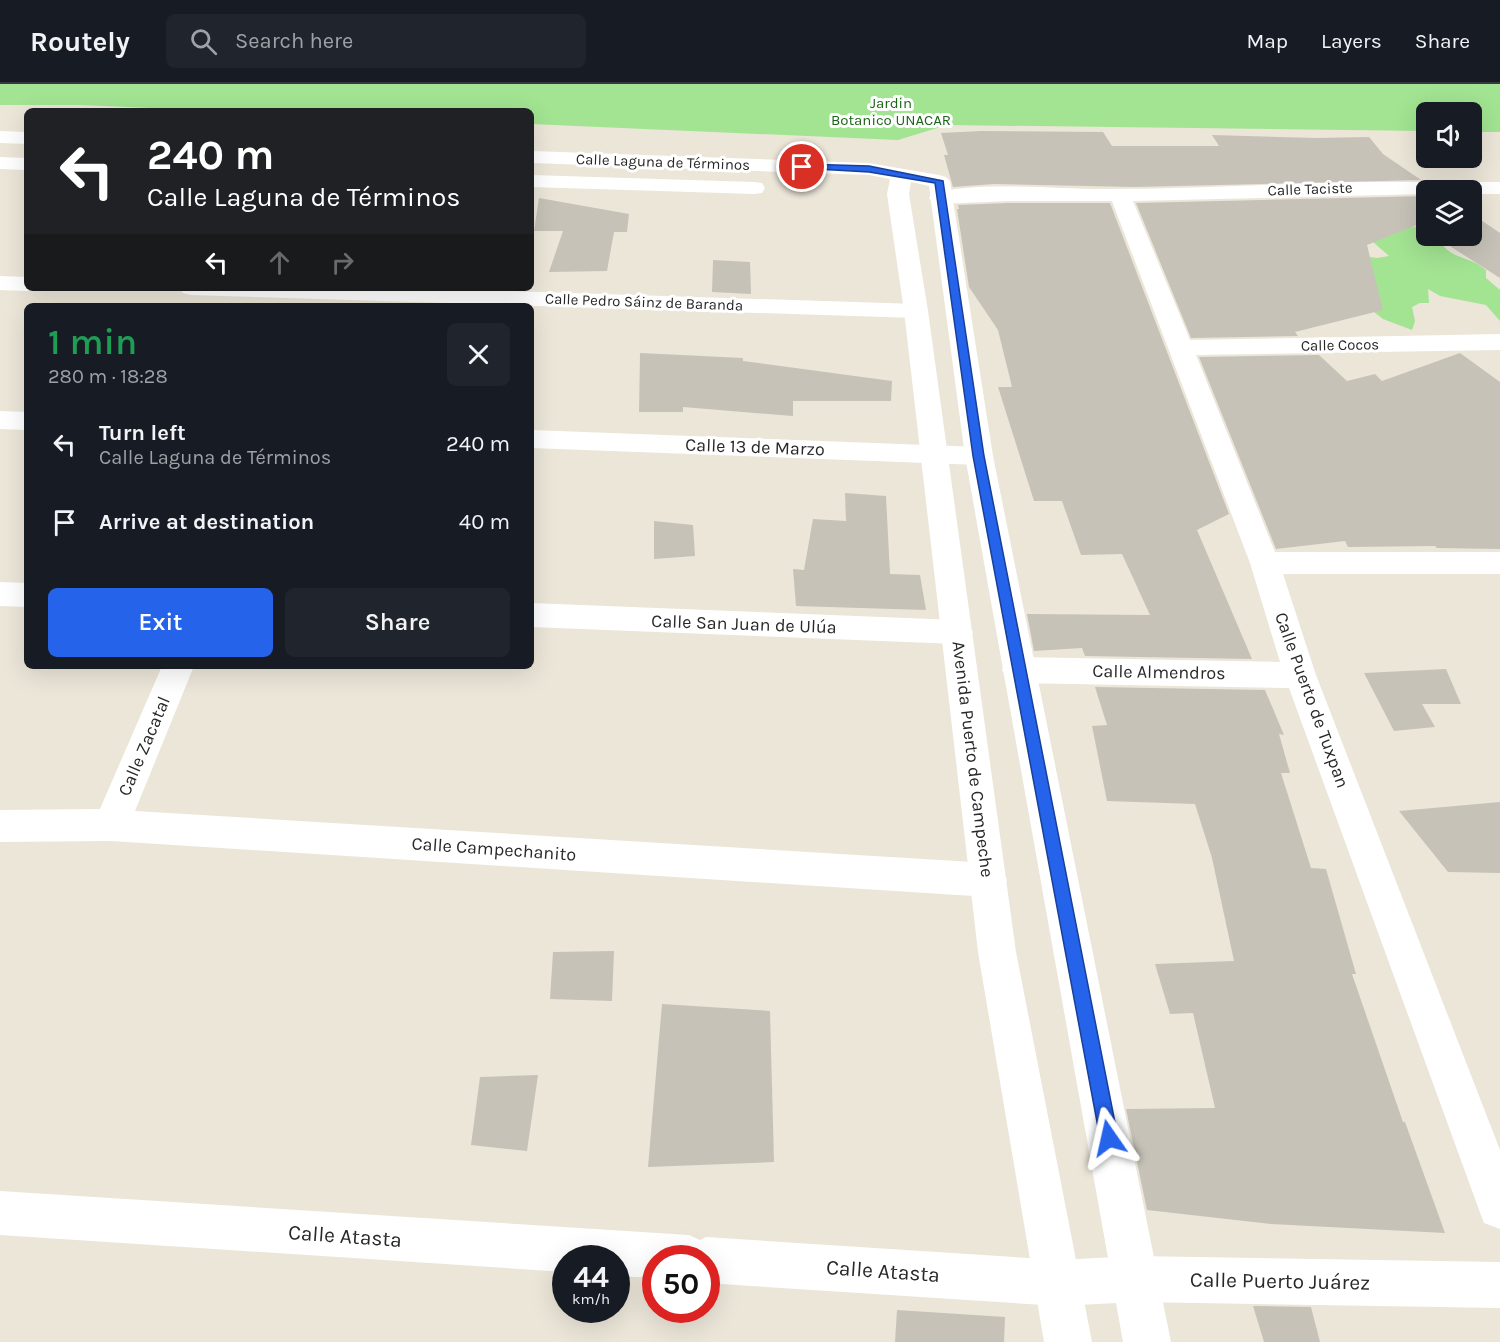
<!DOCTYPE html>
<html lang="en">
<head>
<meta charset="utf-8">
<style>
  :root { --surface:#171b24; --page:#20242c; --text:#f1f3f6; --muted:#9ea1a6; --line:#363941; --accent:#2563eb }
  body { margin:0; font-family:Karla,sans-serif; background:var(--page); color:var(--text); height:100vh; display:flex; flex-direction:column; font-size:22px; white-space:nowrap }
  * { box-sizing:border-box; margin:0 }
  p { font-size:20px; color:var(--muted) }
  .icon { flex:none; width:33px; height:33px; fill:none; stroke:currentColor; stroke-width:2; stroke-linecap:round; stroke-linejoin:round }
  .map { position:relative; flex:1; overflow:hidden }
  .panel { position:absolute; left:24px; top:219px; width:510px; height:366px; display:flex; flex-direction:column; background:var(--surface); border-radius:9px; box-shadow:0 6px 24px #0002 }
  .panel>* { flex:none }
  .hud { position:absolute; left:24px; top:24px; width:510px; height:183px; border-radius:9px; box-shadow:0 6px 24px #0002; background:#202124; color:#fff; overflow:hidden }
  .buttons { position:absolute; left:1416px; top:18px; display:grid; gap:12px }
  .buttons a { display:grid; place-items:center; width:66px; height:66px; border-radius:9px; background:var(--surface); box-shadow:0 6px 24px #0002; font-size:30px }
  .speed { position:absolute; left:552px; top:1161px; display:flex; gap:12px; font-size:30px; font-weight:700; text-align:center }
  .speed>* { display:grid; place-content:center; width:78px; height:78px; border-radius:50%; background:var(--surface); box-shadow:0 6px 24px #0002; line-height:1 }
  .speed small { font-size:15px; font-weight:400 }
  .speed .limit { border:9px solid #d22; background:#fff; color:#111 }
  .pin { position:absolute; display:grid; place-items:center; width:51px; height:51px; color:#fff; margin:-26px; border:3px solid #fff; border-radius:50%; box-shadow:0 2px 6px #0007 }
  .me { position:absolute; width:66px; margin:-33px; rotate:349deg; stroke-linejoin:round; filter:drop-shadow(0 0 4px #0008) }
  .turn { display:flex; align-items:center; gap:21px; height:126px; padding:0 24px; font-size:27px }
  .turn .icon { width:78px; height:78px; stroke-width:2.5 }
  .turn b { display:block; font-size:42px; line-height:51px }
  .lanes { display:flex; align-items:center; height:57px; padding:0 24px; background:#0003; justify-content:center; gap:30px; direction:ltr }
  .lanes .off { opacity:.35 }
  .round { display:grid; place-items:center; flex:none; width:63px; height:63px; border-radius:9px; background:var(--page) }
  .summary { display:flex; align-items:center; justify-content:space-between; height:102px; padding:0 24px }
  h1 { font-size:36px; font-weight:600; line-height:45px; color:#1e9e55 }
  .action { display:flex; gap:12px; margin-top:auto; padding:12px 24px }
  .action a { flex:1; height:69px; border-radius:9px; background:var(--accent); color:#fff; font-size:24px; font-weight:600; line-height:69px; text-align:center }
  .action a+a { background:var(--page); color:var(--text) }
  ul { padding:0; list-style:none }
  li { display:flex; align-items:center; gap:18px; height:78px; padding:0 24px }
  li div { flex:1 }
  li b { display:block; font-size:22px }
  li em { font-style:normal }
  header { display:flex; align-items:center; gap:36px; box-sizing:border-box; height:84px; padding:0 30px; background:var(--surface); border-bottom:2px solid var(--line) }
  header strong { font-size:28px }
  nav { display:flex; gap:33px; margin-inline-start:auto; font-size:21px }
  .search { width:420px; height:54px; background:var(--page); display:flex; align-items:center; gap:15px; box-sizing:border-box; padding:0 21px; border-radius:9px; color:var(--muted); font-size:22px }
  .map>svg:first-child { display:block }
</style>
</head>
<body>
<header>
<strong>Routely</strong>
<div class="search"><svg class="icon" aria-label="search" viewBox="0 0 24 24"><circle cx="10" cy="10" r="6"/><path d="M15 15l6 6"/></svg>Search here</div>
<nav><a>Map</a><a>Layers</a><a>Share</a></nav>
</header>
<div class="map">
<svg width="1500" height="1258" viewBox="0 0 1500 1258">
  <rect width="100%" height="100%" fill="#ebe6d8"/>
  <g fill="#a2e492">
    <polygon points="0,0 1500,0 1500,48 1472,48 1472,28 1426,28 1426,47 947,41 898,56 531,40 531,27 220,27 81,21 0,21"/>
    <path d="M1420,142l6,3v7h11c12,25 30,18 49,34v8l14,12v31l-14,-16 -46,-9 -12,-7 1,14h-9l-8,4 3,14 -3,9 -29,-11 -38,-30 19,-33 13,2 12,-2 -17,-15 27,-12z"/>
  </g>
  <g fill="#c6c2b8">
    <polygon points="981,47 1103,48 1112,62 1219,62 1212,51 1317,54 1369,53 1383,70 1421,96 1134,103 994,100 953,103 944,71 948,71 941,49"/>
    <polygon points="1426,112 1426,147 1417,141 1367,161 1383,226 1295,248 1298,252 1191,254 1136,119"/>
    <polygon points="539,114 629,130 627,148 614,148 607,187 549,188 563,147 534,147"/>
    <polygon points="1008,119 1110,119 1229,430 1197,446 1252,575 1085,572 1082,564 1034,567 1027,530 1150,531 1122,470 1081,471 1062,417 1034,417 998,303 1012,303 998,246 969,203 957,125 959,125 958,121"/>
    <polygon points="1472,130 1500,149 1500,194 1434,152 1472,152"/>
    <polygon points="713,176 750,178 751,210 712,208"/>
    <polygon points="640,269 743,274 743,277 892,297 891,317 793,317 793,332 683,323 683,328 639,328"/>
    <polygon points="1460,269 1500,298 1500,465 1437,464 1435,462 1348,463 1345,457 1276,465 1199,273 1319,271 1347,297 1375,290 1382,297"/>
    <polygon points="845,409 886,412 890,490 920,491 926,526 796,522 793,485 804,486 813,435 846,437"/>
    <polygon points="654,437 693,441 695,472 654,475"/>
    <polygon points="1446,585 1461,620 1422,620 1435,643 1394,647 1364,589"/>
    <polygon points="1095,603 1265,606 1284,651 1279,650 1290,689 1281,689 1311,784 1326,785 1356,890 1352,890 1403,1038 1405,1038 1445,1149 1271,1140 1147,1126 1126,1025 1215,1024 1193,929 1170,930 1155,880 1234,877 1212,774 1195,720 1107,717 1092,642 1107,641"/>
    <polygon points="1500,718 1500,789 1448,788 1399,727"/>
    <polygon points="614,867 612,917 550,915 553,868"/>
    <polygon points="662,920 770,927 774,1078 648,1083"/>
    <polygon points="538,991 527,1067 471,1061 480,993"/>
    <polygon points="1253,1222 1311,1223 1320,1258 1264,1258"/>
    <polygon points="897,1226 1005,1233 1004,1258 895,1258"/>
  </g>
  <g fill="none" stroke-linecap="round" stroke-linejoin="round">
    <g fill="#fff" fill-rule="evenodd">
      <path d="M1358,98h142v12h-28v-4h-46v4l-293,7 57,139 310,-6v16l-304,5 79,197h225v22h-217l33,101 184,475v79l-16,-6 -6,-16 -189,-519 -271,-5 -11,-4 -5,-9 5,-9 11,-4 262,5 -30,-99 -138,-362h-104l-68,3 -8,-1 -3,-5 3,-5c50,-12 118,-4 170,-4 85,0 171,-5 256,-7z"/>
      <polygon points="0,192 27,193 27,204 36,204 27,207 0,206"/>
      <polygon points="179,204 415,204 916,220 924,222 928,227 924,232 916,234 191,211 183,209"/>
      <polygon points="0,327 27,328 27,346 0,345"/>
      <polygon points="531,346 979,363 989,365 993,372 989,379 979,381 531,364"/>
      <polygon points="0,498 27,499 27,523 0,522"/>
      <polygon points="531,519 957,536 968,539 973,548 968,557 957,560 531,543"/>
      <polygon points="162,582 194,582 135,727 989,779 1002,784 1007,796 1002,808 989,813 111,757 0,758 0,726 100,725"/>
      <polygon points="0,1107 689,1151 700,1156 706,1153 1059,1176 1136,1172 1500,1178 1500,1224 1136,1218 1059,1222 706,1199 706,1174 656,1174 656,1194 616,1192 616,1174 566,1174 566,1188 0,1151"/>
    </g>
    <g fill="#fff" fill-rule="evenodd">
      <polygon points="0,47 27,48 27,60 0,59"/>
      <polygon points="531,67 869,79 939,91 946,93 950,97 993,372 1171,1258 1123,1258 965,372 929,102 911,98 909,110 928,227 1016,868 1092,1258 1044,1258 978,868 904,227 887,110 890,95 869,91 531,79"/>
      <polygon points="0,73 27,74 27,86 0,85"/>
      <polygon points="531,91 754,98 762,99 765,104 762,109 754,110 531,103"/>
    </g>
  </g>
  <polygon fill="#2563eb" stroke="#184099" stroke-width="1.5" points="802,80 869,82 943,97 984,372 1118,1054 1115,1061 1109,1063 1103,1061 1100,1054 973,372 935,99 869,88 799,84 797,83"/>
  <g text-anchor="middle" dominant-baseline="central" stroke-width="6" stroke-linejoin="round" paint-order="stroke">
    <g font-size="15" fill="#1b6617" stroke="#fff">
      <text x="891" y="19">Jardin<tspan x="891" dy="17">Botanico UNACAR</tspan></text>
    </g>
    <g font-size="15" fill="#282828" stroke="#fff">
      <text transform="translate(663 78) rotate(2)">Calle Laguna de Términos</text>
      <text transform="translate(1310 105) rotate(-2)">Calle Taciste</text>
      <text transform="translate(644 218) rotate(2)">Calle Pedro Sáinz de Baranda</text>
      <text transform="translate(1340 261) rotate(-1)">Calle Cocos</text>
    </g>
    <g font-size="18" fill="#282828" stroke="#fff">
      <text transform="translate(755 363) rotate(2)">Calle 13 de Marzo</text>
      <text transform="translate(744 540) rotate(2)">Calle San Juan de Ulúa</text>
      <text transform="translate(1159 588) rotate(1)">Calle Almendros</text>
      <text transform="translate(1312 616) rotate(70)">Calle Puerto de Tuxpan</text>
      <text transform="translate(144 662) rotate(-67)">Calle Zacatal</text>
      <text transform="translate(973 675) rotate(83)">Avenida Puerto de Campeche</text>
      <text transform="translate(494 765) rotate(4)">Calle Campechanito</text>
    </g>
    <g font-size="21" fill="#282828" stroke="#fff">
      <text transform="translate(345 1152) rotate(4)">Calle Atasta</text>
      <text transform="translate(883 1187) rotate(4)">Calle Atasta</text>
      <text transform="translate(1280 1197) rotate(1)">Calle Puerto Juárez</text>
    </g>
  </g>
</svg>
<div class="buttons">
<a><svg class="icon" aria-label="sound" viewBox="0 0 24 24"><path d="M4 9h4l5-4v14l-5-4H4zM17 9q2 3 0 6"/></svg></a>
<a><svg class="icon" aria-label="layers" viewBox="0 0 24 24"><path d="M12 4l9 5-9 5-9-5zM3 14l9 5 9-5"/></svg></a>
</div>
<div class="speed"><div>44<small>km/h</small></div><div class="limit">50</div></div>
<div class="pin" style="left:802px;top:83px;background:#d93025"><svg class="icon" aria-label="arrive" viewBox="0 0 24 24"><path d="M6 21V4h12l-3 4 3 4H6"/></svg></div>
<svg class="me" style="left:1109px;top:1054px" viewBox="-20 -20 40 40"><path d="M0-17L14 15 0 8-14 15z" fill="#2563eb" stroke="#fff" stroke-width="4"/></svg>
<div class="hud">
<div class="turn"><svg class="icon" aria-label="left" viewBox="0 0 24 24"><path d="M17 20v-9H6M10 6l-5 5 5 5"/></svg><div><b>240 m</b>Calle Laguna de Términos</div></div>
<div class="lanes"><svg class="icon" aria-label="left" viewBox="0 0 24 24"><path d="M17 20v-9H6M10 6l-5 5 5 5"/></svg><svg class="icon off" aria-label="ahead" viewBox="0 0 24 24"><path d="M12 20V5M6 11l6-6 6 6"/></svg><svg class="icon off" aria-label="right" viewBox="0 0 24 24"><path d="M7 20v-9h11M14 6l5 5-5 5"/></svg></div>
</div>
<section class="panel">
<div class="summary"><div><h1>1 min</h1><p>280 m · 18:28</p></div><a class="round"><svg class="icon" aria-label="close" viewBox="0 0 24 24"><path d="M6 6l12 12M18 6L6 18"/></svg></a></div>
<ul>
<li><svg class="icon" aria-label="left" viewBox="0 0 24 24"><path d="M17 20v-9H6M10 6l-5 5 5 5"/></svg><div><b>Turn left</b><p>Calle Laguna de Términos</p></div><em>240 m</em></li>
<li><svg class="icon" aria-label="arrive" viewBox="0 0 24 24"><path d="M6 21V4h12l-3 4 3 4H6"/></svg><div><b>Arrive at destination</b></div><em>40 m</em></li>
</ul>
<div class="action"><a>Exit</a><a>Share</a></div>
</section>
</div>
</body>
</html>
